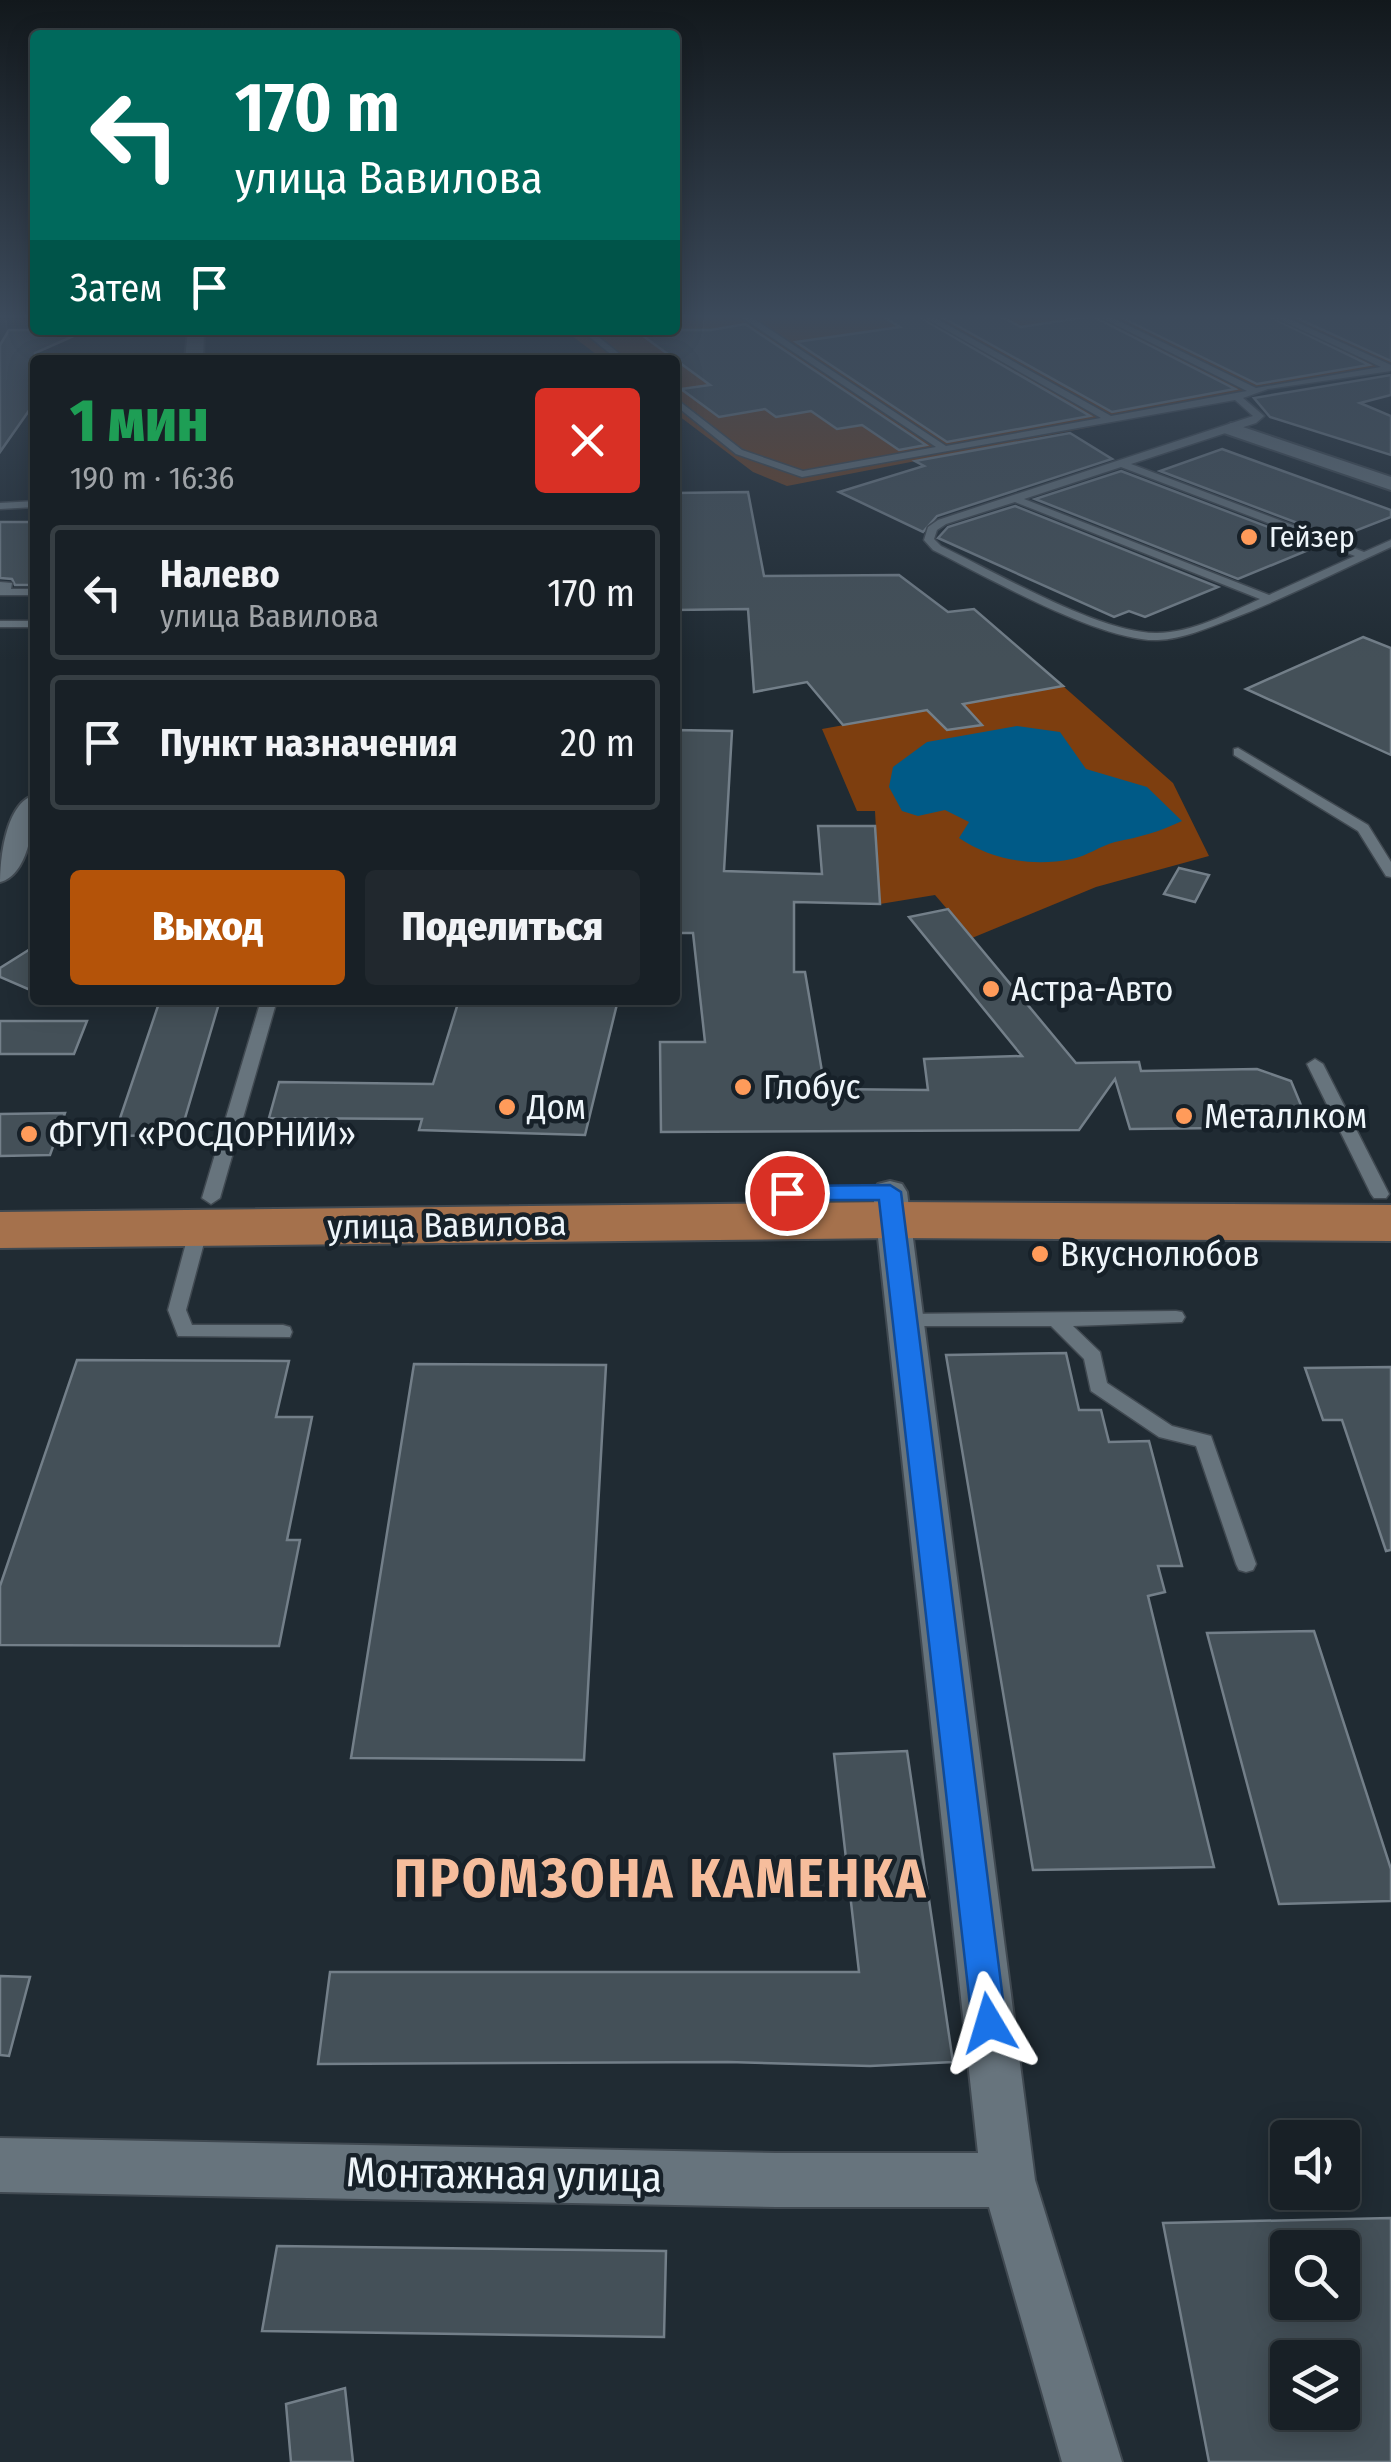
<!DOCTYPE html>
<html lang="ru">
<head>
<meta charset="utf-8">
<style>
  :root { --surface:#182026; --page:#21282e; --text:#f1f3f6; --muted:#9fa3a7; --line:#363e43; --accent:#b45309 }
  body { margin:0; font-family:"Fira Sans Condensed",sans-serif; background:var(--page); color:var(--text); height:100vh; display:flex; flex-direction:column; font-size:38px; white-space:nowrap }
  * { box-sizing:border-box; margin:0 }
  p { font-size:32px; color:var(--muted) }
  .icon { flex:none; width:55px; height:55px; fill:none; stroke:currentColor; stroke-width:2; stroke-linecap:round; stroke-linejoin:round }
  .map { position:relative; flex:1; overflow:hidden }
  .side { position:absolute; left:30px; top:355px; width:650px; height:650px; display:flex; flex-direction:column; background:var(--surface); border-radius:10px; box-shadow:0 5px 25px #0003,0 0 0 2px var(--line) }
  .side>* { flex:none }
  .hud { position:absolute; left:30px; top:30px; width:650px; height:305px; border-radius:10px; box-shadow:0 5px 25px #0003,0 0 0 2px var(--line); background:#00695c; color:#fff; overflow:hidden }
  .buttons { position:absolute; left:1270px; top:2120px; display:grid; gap:20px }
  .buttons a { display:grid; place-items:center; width:90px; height:90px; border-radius:10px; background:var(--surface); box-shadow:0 5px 25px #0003,0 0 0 2px var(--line); font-size:50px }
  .pin { position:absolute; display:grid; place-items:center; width:85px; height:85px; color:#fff; margin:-42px; border:5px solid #fff; border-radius:50%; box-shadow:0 2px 10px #0007 }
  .me { position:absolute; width:110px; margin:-55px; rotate:353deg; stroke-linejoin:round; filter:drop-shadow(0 0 8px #0008) }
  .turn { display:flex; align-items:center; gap:35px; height:210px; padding:0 40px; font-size:45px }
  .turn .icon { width:130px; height:130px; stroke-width:2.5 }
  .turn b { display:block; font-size:70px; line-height:85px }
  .then { display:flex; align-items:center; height:95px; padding:0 40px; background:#0003; gap:20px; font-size:38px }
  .round { display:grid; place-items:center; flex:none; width:105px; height:105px; border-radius:10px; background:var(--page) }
  .head { display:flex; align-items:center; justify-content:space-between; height:170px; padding:0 40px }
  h1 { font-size:60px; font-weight:800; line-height:75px; color:#1e9e55 }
  .primary-button { display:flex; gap:20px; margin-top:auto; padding:20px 40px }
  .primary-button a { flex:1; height:115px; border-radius:10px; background:var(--accent); color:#fff; font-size:40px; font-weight:800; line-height:115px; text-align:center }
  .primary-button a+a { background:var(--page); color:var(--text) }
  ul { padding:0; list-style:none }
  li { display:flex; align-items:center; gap:30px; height:135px; margin:0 20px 15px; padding:0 20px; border:5px solid var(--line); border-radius:10px }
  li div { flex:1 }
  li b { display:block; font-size:38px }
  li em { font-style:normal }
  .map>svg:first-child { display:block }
</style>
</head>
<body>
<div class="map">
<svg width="1391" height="2462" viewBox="0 0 1391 2462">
  <rect width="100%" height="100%" fill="#202b33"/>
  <polygon fill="#6f4123" points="675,315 1391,315 1391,369 1267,387 1235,399 787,486 753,472 675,413 675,360 604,360 564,330 675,330"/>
  <polygon fill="#7d3e0f" points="1063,686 1173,783 1209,856 1096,887 972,938 935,895 880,904 875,811 857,811 822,729 927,710 947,730 981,725 963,704"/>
  <path fill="#005a87" d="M1017,726l43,6 26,37 61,18 35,34c-23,11 -42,16 -67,21 -15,4 -28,14 -43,17 -40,8 -80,1 -113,-21l10,-16 -24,-12 -27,6 -16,-5 -13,-24 4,-20 34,-25z"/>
  <g fill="#445058" stroke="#737f89" stroke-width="2.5" fill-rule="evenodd">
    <polygon points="880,315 916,315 1090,416 947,442 796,342 900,327"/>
    <polygon points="938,315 998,315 1021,327 1092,316 1235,389 1112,412"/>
    <polygon points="1116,315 1266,315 1369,365 1257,384"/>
    <polygon points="1290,315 1391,315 1391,361"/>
    <polygon points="745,324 926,445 899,450 862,425 837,429 811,411 776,417 765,409 719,417 681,389 710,385 635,330 711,330"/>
    <polygon points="9,330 87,330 35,353 35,402 0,452 0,345"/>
    <polygon points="1391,375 1391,395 1360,403 1391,416 1391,455 1270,417 1254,398"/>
    <polygon points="1070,433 1112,459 937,516 923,532 839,492 924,466 915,461"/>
    <polygon points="1222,449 1391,510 1391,517 1337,538 1160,471"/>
    <polygon points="1121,471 1318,546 1238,579 1035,499"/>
    <polygon points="748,492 764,576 899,575 948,612 974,609 1063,686 963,704 982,725 947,730 927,710 843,725 807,682 754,692 748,609 675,610 675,493"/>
    <polygon points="1015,506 1218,587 1145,617 1129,611 1114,617 938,538 948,527"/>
    <polygon points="0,522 35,522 35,585 15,585 12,579 0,578"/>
    <polygon points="1363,637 1391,648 1391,755 1246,689"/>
    <polygon points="675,730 732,731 724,871 822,874 818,826 875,826 880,904 794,902 794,972 805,972 825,1089 928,1090 924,1059 1022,1056 909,917 948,909 1076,1063 1139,1062 1141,1071 1257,1069 1291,1081 1310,1127 1130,1129 1115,1079 1079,1130 661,1132 660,1042 705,1042 693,933 675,933"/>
    <polygon points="1179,868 1209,875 1195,902 1164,894"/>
    <polygon points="35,946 35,992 0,977 0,968"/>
    <polygon points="160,1000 220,1000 180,1135 114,1136"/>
    <polygon points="459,1000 618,1000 585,1135 419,1130 422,1119 269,1118 279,1082 433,1084"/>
    <polygon points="0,1021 87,1021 74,1054 0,1054"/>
    <polygon points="65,1113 50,1155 0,1156 0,1114"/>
    <polygon points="1066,1353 1079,1410 1101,1410 1109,1442 1149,1441 1182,1566 1158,1566 1165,1592 1148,1596 1214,1867 1033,1870 946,1355"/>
    <polygon points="77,1360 289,1361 276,1417 312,1417 287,1540 300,1540 279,1646 0,1645 0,1586"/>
    <polygon points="414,1364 606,1365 584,1760 351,1758"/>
    <polygon points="1391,1367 1391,1550 1386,1551 1342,1420 1323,1420 1305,1368"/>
    <polygon points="1314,1631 1391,1869 1391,1901 1279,1904 1207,1633"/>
    <polygon points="907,1751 953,2062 870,2066 728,2062 318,2064 330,1972 859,1972 834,1754"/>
    <polygon points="0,1976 30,1977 9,2056 0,2055"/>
    <path d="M1391,2218v244h-182l-46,-239zM1288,2248h54v54h-54zM1288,2358h54v54h-54z"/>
    <polygon points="277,2246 666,2251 664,2337 262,2331"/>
    <polygon points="345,2388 353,2462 291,2462 286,2404"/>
  </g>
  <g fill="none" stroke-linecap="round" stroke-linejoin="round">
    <defs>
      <g id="service">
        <path d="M738,315h10l198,131 155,-28 -181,-103h10l181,101 136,-25 -151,-76h11l149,73 125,-21 -111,-52h11l110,50v6l-123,18 -25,9 21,18 -8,7 -125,41 233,88 27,-12v7c-53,24 -105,51 -160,72 -23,9 -48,20 -73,21 -57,2 -171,-63 -225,-90l-9,-10 4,-13 10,-7 315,-104 -18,-16 -433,77 -66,-23 -61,-49v-7l67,52 61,21 133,-24zM1121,467l234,89 -86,39 -245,-96zM1015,502l245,97c-31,14 -69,34 -103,34 -56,1 -164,-62 -216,-87l-7,-7 3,-9 9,-6z"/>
        <polygon points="581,330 590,330 627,360 618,360"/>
        <polygon points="35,501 35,507 0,509 0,503"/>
        <polygon points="0,582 12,583 11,589 35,589 35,595 0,595"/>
        <rect x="0" y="621" width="35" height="6"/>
        <polygon points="1238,748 1368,825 1391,862 1391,877 1386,876 1358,831 1234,755 1234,749"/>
        <polygon points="261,1000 277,1000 220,1198 211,1204 202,1198"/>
        <polygon points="1315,1059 1323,1064 1389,1194 1386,1198 1374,1198 1371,1194 1307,1064"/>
        <polygon points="199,1222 208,1228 186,1310 192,1325 283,1325 290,1327 292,1332 290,1337 178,1336 168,1310 190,1228"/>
        <polygon points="1176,1311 1182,1312 1185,1317 1182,1322 1073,1326 1100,1352 1107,1383 1172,1426 1211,1436 1256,1564 1253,1570 1246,1572 1239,1570 1236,1564 1196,1446 1159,1437 1091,1391 1084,1359 1051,1326 905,1326 898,1325 896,1320 898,1315 905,1314"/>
      </g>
      <g id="minor">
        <polygon points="188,330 204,330 203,360 185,360"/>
        <polygon points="1231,423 1391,477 1391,490 1224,433 1222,429"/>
        <path d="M35,795c0,25 -6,80 -35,87 0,-24 6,-80 35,-87z"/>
        <polygon points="890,1181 902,1184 907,1192 1035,2180 1122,2462 1062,2462 989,2207 776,2207 0,2192 0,2138 776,2153 978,2153 873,1192 878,1184"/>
      </g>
      <polygon id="primary" points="893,1202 1391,1205 1391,1241 893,1238 0,1248 0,1212"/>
    </defs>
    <use href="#service" stroke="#404951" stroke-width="3"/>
    <use href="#minor" stroke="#404951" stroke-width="4"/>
    <use href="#primary" stroke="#404951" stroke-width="4"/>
    <use href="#service" fill="#67747d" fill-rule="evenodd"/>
    <use href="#minor" fill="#67747d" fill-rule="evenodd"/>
    <use href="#primary" fill="#a5714c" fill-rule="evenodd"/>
  </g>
  <linearGradient id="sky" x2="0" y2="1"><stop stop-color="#12181c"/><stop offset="0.48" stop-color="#3c4a5b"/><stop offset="1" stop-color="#3c4a5b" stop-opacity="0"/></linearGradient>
  <rect width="1391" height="660" fill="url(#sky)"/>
  <polygon fill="#1a73e8" stroke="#114b97" stroke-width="2.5" points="890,1185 901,1192 1006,2023 1001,2035 989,2039 977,2035 972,2023 879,1200 787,1200 776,1193 787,1186"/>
  <g fill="#ff9b5a" stroke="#172129" stroke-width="4">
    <circle cx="1249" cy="537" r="10"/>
    <circle cx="991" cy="989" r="10"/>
    <circle cx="743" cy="1087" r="10"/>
    <circle cx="507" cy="1107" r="10"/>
    <circle cx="1184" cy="1116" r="10"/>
    <circle cx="29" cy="1134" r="10"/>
    <circle cx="1040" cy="1254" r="10"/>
  </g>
  <g text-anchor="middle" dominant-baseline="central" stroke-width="9" stroke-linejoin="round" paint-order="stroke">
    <g font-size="30" fill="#eef5fa" stroke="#172129" text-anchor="start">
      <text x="1269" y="537">Гейзер</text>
    </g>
    <g font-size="35" fill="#eef5fa" stroke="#172129" text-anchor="start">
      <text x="1011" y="989">Астра-Авто</text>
      <text x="763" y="1087">Глобус</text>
      <text x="527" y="1107">Дом</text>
      <text x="1204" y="1116">Металлком</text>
      <text x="49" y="1134">ФГУП «РОСДОРНИИ»</text>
      <text x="1060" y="1254">Вкуснолюбов</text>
    </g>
    <g font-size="35" fill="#eef5fa" stroke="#172129">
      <text transform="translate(447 1225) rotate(-1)">улица Вавилова</text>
    </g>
    <g font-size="42" fill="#eef5fa" stroke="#172129">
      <text transform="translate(504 2175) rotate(1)">Монтажная улица</text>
    </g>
    <g font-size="55" font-weight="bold" letter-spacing="2.5" fill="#f6bd9c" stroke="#172129">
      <text x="661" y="1879">ПРОМЗОНА КАМЕНКА</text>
    </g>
  </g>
</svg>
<div class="buttons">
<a><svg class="icon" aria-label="sound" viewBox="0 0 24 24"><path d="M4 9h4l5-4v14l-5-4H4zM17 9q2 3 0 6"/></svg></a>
<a><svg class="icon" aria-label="search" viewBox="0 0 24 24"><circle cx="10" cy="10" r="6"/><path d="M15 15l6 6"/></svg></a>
<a><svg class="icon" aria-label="layers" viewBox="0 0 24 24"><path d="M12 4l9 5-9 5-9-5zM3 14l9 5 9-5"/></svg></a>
</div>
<div class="pin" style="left:787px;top:1193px;background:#d93025"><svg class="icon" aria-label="arrive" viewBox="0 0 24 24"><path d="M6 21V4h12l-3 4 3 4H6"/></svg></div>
<svg class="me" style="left:989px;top:2023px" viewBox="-20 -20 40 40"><path d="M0-17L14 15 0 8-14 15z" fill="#1a73e8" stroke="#fff" stroke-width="4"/></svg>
<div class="hud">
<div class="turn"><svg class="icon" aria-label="left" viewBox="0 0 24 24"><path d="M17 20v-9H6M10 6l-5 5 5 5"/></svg><div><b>170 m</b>улица Вавилова</div></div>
<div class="then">Затем<svg class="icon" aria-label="arrive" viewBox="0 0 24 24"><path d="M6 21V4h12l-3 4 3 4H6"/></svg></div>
</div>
<section class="side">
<div class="head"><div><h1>1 мин</h1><p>190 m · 16:36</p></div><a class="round" style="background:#d93025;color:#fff"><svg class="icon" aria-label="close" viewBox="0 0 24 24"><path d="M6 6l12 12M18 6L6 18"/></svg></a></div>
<ul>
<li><svg class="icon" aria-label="left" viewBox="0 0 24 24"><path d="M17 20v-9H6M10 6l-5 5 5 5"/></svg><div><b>Налево</b><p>улица Вавилова</p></div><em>170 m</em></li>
<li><svg class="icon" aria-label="arrive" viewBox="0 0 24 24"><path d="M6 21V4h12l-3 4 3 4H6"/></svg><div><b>Пункт назначения</b></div><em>20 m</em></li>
</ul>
<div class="primary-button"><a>Выход</a><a>Поделиться</a></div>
</section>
</div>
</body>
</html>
